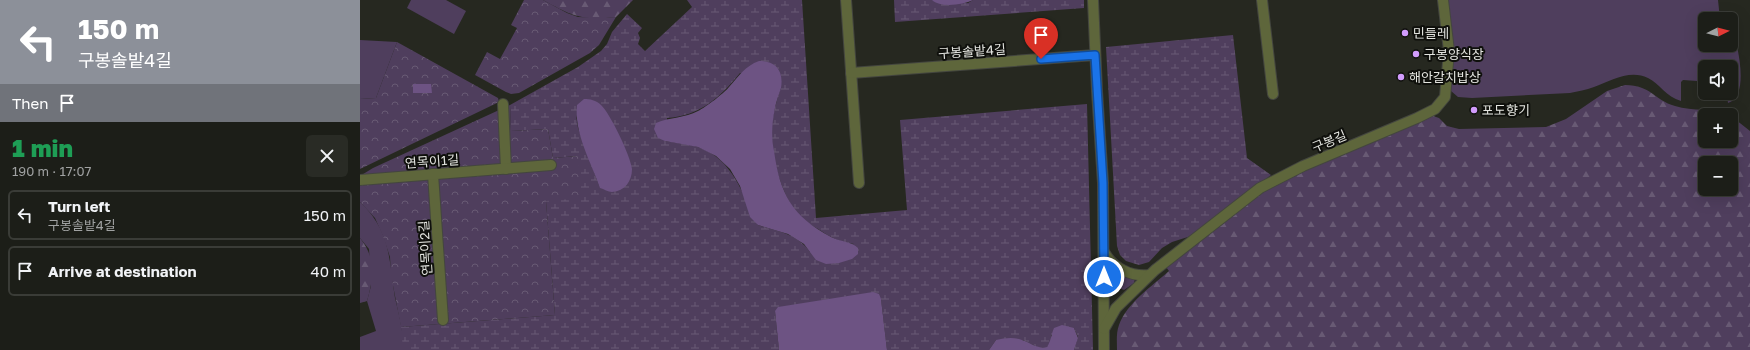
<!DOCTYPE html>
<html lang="en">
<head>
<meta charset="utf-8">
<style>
  :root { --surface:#1c1e18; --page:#292b25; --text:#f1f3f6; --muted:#a0a2a2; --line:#3a3c37 }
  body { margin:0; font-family:"Golos Text","Noto Sans KR",sans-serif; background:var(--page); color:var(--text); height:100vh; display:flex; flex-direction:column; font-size:15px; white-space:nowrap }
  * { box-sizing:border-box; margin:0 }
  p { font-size:13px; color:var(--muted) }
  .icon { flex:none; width:22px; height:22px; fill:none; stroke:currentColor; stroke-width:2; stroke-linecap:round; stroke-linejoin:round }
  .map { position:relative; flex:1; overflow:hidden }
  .drawer { display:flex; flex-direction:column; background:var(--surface); width:360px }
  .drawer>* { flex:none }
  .hud { background:#8c9099; color:#fff; overflow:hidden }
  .needle { width:26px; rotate:84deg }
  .buttons { position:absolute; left:1338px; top:12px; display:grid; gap:8px }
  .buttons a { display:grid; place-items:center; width:40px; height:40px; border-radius:6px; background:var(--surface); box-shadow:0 4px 16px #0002,0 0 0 1px var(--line); font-size:20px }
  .pin { position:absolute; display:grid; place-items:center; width:34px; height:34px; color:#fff; margin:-41px -17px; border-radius:50% 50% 50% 0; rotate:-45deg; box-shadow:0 0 4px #0007 }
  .pin .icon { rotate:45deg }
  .me { position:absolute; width:44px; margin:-22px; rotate:0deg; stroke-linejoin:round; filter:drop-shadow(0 0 3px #0008) }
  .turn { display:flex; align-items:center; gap:14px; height:84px; padding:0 12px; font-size:18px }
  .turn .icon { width:52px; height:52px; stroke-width:2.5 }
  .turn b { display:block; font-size:28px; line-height:34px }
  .then { display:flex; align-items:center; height:38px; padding:0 12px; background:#0003; gap:8px; font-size:15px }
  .round { display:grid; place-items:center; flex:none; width:42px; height:42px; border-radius:6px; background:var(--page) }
  .head { display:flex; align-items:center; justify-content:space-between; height:68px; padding:0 12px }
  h1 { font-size:24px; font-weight:800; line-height:30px; color:#1e9e55 }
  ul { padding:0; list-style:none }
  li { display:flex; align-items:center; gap:12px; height:50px; margin:0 8px 6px; padding:0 4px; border:2px solid var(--line); border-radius:6px }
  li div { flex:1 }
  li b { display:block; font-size:15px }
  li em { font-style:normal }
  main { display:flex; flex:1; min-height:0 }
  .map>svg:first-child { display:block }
</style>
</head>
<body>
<main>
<section class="drawer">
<div class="hud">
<div class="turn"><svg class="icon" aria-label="left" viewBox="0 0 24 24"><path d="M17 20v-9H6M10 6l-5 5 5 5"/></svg><div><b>150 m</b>구봉솔밭4길</div></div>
<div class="then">Then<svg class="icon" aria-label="arrive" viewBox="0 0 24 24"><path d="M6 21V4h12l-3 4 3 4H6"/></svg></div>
</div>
<div class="head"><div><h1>1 min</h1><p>190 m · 17:07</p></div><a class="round"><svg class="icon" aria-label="close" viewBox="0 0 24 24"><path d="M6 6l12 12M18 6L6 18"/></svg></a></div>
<ul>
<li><svg class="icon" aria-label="left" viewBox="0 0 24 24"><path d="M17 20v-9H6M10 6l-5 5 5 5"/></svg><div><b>Turn left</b><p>구봉솔밭4길</p></div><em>150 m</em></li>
<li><svg class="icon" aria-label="arrive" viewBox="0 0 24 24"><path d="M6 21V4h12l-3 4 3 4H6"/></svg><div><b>Arrive at destination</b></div><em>40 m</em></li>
</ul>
</section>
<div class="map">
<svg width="1390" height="350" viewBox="0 0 1390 350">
  <defs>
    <pattern id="forest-firs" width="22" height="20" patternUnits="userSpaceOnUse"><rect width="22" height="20" fill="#4f3e5d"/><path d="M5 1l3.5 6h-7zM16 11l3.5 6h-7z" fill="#685a74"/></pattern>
    <pattern id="wetland-marsh" width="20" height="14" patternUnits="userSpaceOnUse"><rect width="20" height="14" fill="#4f3e5d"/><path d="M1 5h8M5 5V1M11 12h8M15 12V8" fill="none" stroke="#685a74"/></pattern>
    <pattern id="park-crowns" width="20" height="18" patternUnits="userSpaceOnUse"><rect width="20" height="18" fill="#4f3e5d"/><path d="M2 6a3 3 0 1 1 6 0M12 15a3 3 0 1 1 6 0" fill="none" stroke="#685a74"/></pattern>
  </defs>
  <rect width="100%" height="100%" fill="#262820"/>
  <g fill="#4f3e5d">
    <polygon points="51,0 86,0 106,11 94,34 47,8"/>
    <path d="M1087,0h271l2,19h-15v26h26l1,-17c6,18 18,68 -4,75l-1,-7 -5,-3h9v-26h-26v18l-8,-4 -14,-1 -2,2v19c-15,-4 -21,-17 -33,-23 -18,-9 -38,3 -54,9 -8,3 -16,4 -24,6l-98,5 -14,-1 -7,-6 2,-33z"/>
    <polygon points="0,40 37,42 16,98 0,99"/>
    <path d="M0,202c31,29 29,58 35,96 4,17 9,35 8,52h-43v-13l16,-6 -9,-30 4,-15 -2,-37 -9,-11z"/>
    <polygon points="754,270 775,278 774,283 764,290 753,286 752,273"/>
  </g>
  <g fill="url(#forest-firs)" fill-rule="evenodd">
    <path d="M183,0h90l-17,17c-34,4 -44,-1 -73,-17z"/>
    <path d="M1265,85c26,0 29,15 50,21 18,6 37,1 55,9h-25v26h26v-25l19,15v219h-633c0,-8 -1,-17 2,-25 8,-22 32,-38 50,-54l-3,-4 92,-73 36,-20 139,-58 6,2 8,8 12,3 87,-2 20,-8 41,-28zM1345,163h26v26h-26z"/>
    <path d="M0,238c16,20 14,39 7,63l-7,2z"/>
  </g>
  <g fill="url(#wetland-marsh)" fill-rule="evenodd">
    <path d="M327,0h115l14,218 91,-8 -7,-90 187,-16 6,246h-19l4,-13 -4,-9 -23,7v7l-4,5 -8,1 -16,-8h-27l-7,10h-102l-6,-51 -106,12 4,39h-376l-2,-23 154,-12 -9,-114 31,-45 -24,2 -5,-29 -37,2 -1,-26 68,-38 23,-16 6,-7 5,-12 15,-18 15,14 -4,5 2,5 -2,6 7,7 47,-44zM380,73l41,14c-4,13 -8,25 -9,39 -2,29 9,69 28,91 5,5 12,8 18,12 12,8 21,13 36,15l-44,8c-12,-18 -33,-21 -52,-27 -16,-31 -24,-65 -60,-78 -10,-3 -22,-4 -33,-6l2,-23c32,-2 53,-20 73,-45zM216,115l24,73 -22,-60z"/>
    <polygon points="534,0 572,0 608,3 613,0 724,0 724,8 535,22"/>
    <polygon points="873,35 887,158 911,175 834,235 812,242 802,248 789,262 779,265 766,261 760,255 757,246 746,47"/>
  </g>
  <g fill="url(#park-crowns)">
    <polygon points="164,0 183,0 207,13 218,17 242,18 256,17 239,45 230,53 159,93 151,94 146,92 115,75 127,52 140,59 157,28 151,25"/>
    <polygon points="37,42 138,98 139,102 0,169 0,99 16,98"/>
    <polygon points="150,105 151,131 188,129 193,158 218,156 222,198 186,201 195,315 41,327 31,275 30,257 23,236 15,218 0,202 0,176 13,168"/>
  </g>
  <g fill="#6d5383">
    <path d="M572,0h41c-10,5 -33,8 -41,0z"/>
    <path d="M399,61c16,0 25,9 22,27 -2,7 -5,13 -6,20 -3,15 -4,28 -1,43 6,43 18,65 57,86 9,5 20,4 27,11v6l-6,5 -13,4 -13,1 -10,-4 -12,-16 -16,-10 -30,-9 -8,-8 -10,-31 -10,-17 -14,-13 -18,-9 -33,-6 -7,-3 -4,-9 2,-6c14,-6 29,-5 42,-12 8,-4 25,-17 31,-24 10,-11 16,-21 30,-26z"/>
    <polygon points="53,84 71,84 72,93 53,93"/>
    <path d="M224,99c6,0 12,1 17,6 9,8 30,52 31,64 0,12 -7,22 -20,23 -4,0 -8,-3 -12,-4 -9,-26 -26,-55 -23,-83z"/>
    <polygon points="513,292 519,294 521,299 527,350 419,350 415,311 418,307"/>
    <path d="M702,325l12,3 4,10 -4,12h-85l7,-10c9,-2 18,-3 26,0 10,3 14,9 25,7 4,-6 4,-12 7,-19z"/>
  </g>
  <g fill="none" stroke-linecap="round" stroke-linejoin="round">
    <defs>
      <g id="minor">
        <polyline points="486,0 499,183"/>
        <polyline points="733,0 737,91 743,183 744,350"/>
        <polyline points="902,0 913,94"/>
        <polyline points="491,73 735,55"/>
        <polyline points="143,104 146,169"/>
        <polyline points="73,174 83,320"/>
        <polyline points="0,180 191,165"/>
        <path d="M744,252c9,16 27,25 45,23"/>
        <polyline points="744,329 756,308 795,270 900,188 943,166 1057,118 1075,109 1085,97 1089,51 1083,0"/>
      </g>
    </defs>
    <use href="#minor" stroke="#44463f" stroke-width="12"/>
    <use href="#minor" stroke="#5e663b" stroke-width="10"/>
  </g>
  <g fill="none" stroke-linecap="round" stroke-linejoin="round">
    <defs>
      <polyline id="route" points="681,59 735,55 743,183 744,277"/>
    </defs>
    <use href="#route" stroke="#114b97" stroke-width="10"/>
    <use href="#route" stroke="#1a73e8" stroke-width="7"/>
  </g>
  <g fill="#d29cfd" stroke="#0f100c" stroke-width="1.5">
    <circle cx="1045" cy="33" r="4"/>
    <circle cx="1056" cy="54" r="4"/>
    <circle cx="1041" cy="77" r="4"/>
    <circle cx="1114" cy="110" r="4"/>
  </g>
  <g text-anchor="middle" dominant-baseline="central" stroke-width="4" stroke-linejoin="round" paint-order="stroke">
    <g font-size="13" fill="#e3e4df" stroke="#0f100c" text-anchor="start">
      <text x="1053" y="33">민들레</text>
      <text x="1064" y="54">구봉양식장</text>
      <text x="1049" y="77">해안갈치밥상</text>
      <text x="1122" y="110">포도향기</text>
    </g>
    <g font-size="13" fill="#e3e4df" stroke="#0f100c">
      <text transform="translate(612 51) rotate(-4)">구봉솔밭4길</text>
      <text transform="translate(969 141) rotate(-23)">구봉길</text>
      <text transform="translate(72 161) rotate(-4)">연목이1길</text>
      <text transform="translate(65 248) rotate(-94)">연목이2길</text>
    </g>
  </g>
</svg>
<div class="buttons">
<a><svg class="needle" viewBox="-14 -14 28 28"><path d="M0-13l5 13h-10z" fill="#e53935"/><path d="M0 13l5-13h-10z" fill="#a0a2a2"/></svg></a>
<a><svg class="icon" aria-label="sound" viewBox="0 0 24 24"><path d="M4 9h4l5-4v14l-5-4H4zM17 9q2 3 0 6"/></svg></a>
<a>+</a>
<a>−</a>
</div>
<div class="pin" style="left:681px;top:59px;background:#d93025"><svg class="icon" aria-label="arrive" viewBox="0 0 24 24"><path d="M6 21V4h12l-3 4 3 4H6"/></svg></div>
<svg class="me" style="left:744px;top:277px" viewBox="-20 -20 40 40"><circle r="17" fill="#1a73e8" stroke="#fff" stroke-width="3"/><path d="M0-11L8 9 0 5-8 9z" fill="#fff"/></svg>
</div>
</main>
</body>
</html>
